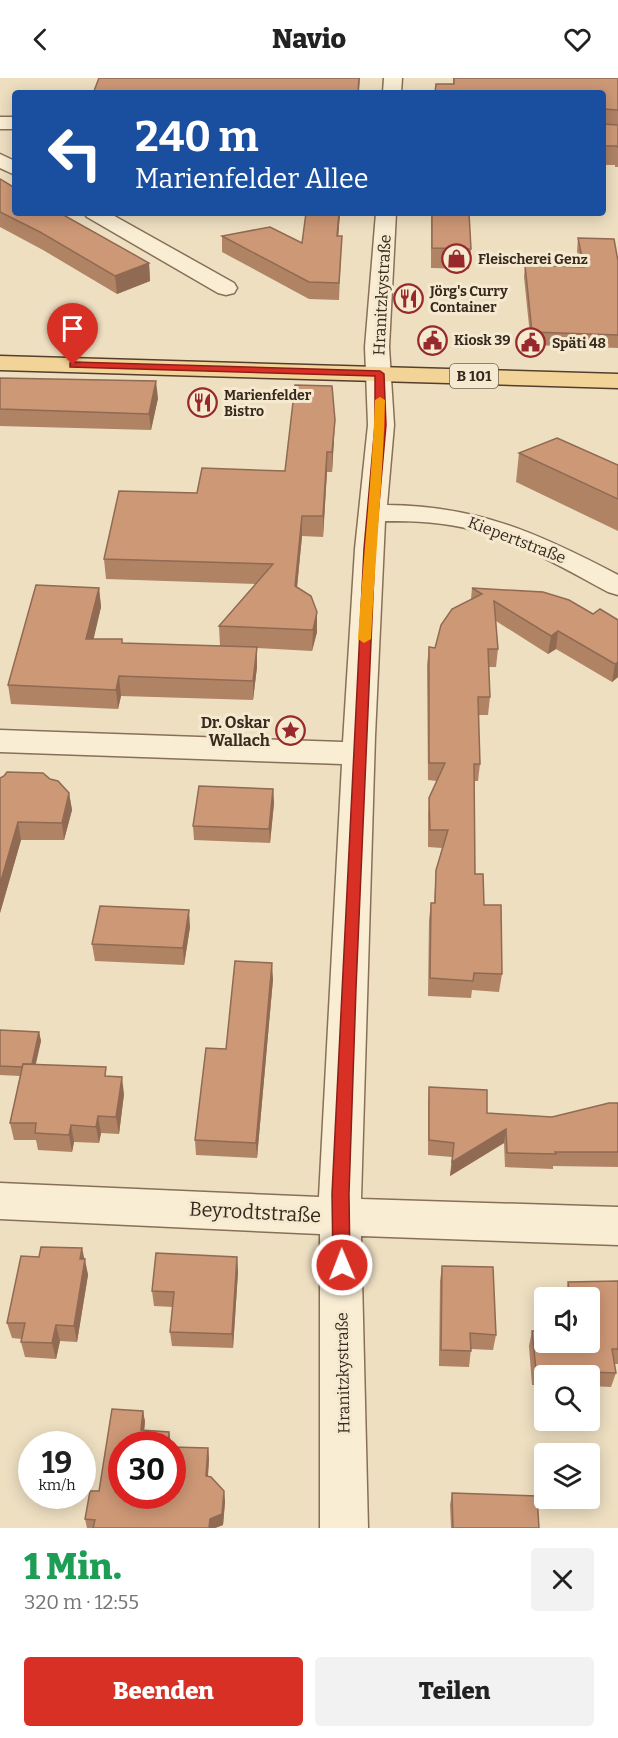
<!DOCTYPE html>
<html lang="de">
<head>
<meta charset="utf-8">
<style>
  :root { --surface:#fff; --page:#f2f2f2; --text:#222; --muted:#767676; --accent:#d93025 }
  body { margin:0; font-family:Bitter,serif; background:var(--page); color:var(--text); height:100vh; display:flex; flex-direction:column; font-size:22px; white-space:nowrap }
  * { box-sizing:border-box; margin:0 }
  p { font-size:20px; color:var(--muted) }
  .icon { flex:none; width:33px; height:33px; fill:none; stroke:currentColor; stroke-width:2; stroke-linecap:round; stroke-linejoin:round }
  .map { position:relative; height:1450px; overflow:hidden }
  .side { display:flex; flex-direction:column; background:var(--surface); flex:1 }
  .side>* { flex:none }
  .banner { position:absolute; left:12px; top:12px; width:594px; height:126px; border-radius:6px; box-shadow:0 3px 15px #0003; background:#1a4fa0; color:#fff; overflow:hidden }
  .tools { position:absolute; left:534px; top:1209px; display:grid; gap:12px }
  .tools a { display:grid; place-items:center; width:66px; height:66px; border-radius:6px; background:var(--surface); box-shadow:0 3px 15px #0003; font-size:30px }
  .speed { position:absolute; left:18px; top:1353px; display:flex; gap:12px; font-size:30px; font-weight:700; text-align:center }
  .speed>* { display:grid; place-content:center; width:78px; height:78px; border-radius:50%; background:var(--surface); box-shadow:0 3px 15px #0003; line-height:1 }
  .speed small { font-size:15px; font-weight:400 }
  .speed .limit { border:9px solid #d22; background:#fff; color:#111 }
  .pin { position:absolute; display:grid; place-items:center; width:51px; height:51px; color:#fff; margin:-62px -26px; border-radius:50% 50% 50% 0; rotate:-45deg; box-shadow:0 0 6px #0007 }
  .pin .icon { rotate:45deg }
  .me { position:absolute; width:66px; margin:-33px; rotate:359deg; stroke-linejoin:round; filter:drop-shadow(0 0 4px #0008) }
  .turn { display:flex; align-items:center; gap:21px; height:126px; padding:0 24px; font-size:27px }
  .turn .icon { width:78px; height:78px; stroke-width:2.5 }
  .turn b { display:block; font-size:42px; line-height:51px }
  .round { display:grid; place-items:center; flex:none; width:63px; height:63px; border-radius:6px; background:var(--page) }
  .summary { display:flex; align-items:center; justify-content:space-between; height:102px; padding:0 24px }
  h1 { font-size:36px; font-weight:800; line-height:45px; color:#1e9e55 }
  .button { display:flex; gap:12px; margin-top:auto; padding:12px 24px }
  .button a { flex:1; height:69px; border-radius:6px; background:var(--accent); color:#fff; font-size:24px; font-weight:800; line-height:69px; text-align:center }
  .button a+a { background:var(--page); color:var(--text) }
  header { display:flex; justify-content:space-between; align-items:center; height:78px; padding:0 24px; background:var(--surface); font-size:27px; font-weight:800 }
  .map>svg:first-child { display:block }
</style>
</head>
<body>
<header><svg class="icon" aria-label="back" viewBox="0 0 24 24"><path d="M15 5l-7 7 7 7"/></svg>Navio<svg class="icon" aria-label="heart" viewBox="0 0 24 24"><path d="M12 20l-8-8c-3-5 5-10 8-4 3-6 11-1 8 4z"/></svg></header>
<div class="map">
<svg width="618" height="1450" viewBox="0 0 618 1450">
  <rect width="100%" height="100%" fill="#eedfc1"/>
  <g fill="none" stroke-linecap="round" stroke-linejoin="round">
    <defs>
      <g id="minor">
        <polygon points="384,0 402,0 401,15 383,15"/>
        <rect x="0" y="39" width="15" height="12"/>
        <polygon points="0,76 15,83 15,97 0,90"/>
        <polygon points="84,135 109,135 234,205 237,210 234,215 226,217 218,215 87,139"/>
        <path d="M376,135h20l-7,134 5,78 -7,80c91,1 151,28 231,70v20l-10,-3c-43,-23 -87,-49 -135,-62 -28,-8 -58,-9 -88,-9l-10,215 -14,463 257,8v38l-257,-9 7,292h-48v-294l-320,-15v-36l319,14 23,-433 -342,-12v-22l343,12 12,-193 13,-124 -3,-78z"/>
      </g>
      <polygon id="major" points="0,278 618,296 618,310 0,292"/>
    </defs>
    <use href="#minor" stroke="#877058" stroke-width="3"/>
    <use href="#major" stroke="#553e2d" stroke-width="3"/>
    <use href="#minor" fill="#f9edd4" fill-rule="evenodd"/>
    <use href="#major" fill="#f2d498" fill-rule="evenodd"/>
  </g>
  <g fill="#b08365">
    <polygon points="99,0 360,0 359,15 94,15 94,13"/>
    <polygon points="453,0 618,0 618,89 615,89 615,87 603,87 603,15 453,6"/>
    <polygon points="0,101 149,185 150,203 117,216 43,172 0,149"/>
    <polygon points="340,135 338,158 341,175 339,222 309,221 222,174 222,158 302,165"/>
    <polygon points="431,135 469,135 471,171 469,191 431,190"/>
    <polygon points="578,160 618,183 618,270 531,267 524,199 525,187 580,188 577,173"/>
    <polygon points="0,300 158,320 151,352 0,348"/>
    <polygon points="334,361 332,394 327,394 323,459 302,458 297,510 317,554 312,573 257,570 257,589 253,622 121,618 118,631 11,626 8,607 99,510 101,529 93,561 123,565 220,568 219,548 256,506 106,501 104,481 197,415 285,393"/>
    <polygon points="519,375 618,387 618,453 516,404"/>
    <polygon points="472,510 593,536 600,531 618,599 612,604 556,571 548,576 496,543 498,571 496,589 488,589 490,619 488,637 478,637 480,686 478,703 474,703 475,796 484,827 502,896 499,914 472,912 471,920 428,918 429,842 431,825 434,825 436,792 442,770 428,769 428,737 429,720 437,703 428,702 427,587 429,569 435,570 471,521"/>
    <polygon points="0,700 50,701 69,715 72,732 64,762 21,762 0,835"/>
    <polygon points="273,711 274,725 270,765 194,762 193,748"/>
    <polygon points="190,849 184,887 95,883 92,866"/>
    <polygon points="273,901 257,1080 196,1077 195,1062 226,971"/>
    <polygon points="0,954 39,954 41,963 35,986 107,998 124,1016 119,1056 101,1055 99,1065 74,1064 72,1074 38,1072 36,1062 14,1062 10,1045 20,998 0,997"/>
    <polygon points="429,1009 487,1035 552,1039 618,1025 618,1089 553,1088 553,1091 505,1089 504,1065 450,1098 452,1079 428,1077 428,1024"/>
    <polygon points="237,1179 238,1194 233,1270 172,1268 170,1254 173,1229 154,1228 152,1213"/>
    <polygon points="84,1181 85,1181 88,1197 77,1264 60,1263 56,1281 25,1279 21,1264 22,1261 12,1260 7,1245"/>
    <polygon points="442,1188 496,1257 493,1272 471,1271 469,1289 439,1288 440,1203"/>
    <polygon points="618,1203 618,1286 614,1286 616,1295 611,1309 590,1308 590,1298 544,1298 544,1307 532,1307 529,1268 532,1253 590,1264 590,1220 565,1220 568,1204"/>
    <polygon points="112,1331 143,1333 145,1344 144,1352 169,1354 171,1366 122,1366 122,1418 172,1418 172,1369 208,1370 209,1381 208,1399 211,1399 224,1413 225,1424 223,1447 215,1450 87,1450 85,1441 90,1413 99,1413"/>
    <polygon points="452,1415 539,1450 451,1450 450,1427"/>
  </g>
  <g fill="#906a53">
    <polygon points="339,135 340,135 337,175 337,158"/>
    <polygon points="149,185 150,203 117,216 115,198"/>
    <polygon points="156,303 158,320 151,352 149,336"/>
    <polygon points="335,342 334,361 332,394 332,374"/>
    <polygon points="327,374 327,394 323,459 323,438"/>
    <polygon points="302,438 302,458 295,529 295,508"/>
    <polygon points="99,510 101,529 89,581 86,561"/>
    <polygon points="317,534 317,554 312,573 313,552"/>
    <polygon points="558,553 556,571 548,576 551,558"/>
    <polygon points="257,569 257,589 253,622 253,603"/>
    <polygon points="618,584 618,599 612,604 615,586"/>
    <polygon points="119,598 121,618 118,631 116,612"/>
    <polygon points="273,711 274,725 270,765 269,751"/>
    <polygon points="69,715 72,732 64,762 62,745"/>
    <polygon points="18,744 21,762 0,835 0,806"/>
    <polygon points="189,832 190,849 184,887 183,870"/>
    <polygon points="272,885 273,901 257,1080 256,1065"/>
    <polygon points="39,954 41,963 33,999 31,990"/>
    <polygon points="122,999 124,1016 119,1056 116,1039"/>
    <polygon points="98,1038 101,1055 99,1065 96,1049"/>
    <polygon points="71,1047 74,1064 72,1074 69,1057"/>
    <polygon points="506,1051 504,1065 450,1098 452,1084"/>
    <polygon points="82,1170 88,1197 77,1264 74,1248"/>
    <polygon points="237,1179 238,1194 233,1270 232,1256"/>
    <polygon points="56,1247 60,1263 56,1281 52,1265"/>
    <polygon points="143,1333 145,1344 143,1363 141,1352"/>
    <polygon points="169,1354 171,1366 168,1366"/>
    <polygon points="208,1370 209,1381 207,1409 206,1398"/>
    <polygon points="224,1413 225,1424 223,1447 215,1450 209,1450 210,1441"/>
  </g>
  <g fill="#cd9876" stroke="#906a53" stroke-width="1.5">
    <polygon points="99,0 359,0 358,15 182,15 94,13"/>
    <polygon points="454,0 618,0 618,32 604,31 604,46 618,47 618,70 617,68 603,68 603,15 435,15 436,6 454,6"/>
    <polygon points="0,101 15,110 15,135 60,135 149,185 115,198 40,154 0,134"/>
    <polygon points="306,135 339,135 337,158 342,158 339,205 309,204 222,158 270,149 302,165"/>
    <polygon points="432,135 469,135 471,171 432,170"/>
    <polygon points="578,160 614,161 618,183 618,257 532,254 525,187 584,189"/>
    <polygon points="0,300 156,303 149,336 0,331"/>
    <polygon points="295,307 332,308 335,342 332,374 327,374 323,438 302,438 295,508 311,518 317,534 313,552 219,548 273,486 104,481 119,413 197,415 202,390 285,393"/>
    <polygon points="557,360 618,387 618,421 519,375"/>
    <polygon points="36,507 99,510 86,561 122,561 122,565 257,569 253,603 119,598 116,612 8,607"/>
    <polygon points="472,510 543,514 569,522 593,536 600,531 618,542 618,584 615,586 558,553 551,558 494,523 498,571 488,571 490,619 478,619 480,686 474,686 475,796 483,796 484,827 501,827 502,896 474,895 473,903 430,900 431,825 435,825 436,792 448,752 430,752 429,720 445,685 429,685 429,569 435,570 441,547 452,531 482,516"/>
    <polygon points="7,694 43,695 50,701 58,703 69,715 62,745 18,744 0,806 0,700 4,698"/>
    <polygon points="199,708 273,711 269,751 193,748"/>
    <polygon points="100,828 189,832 183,870 92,866"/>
    <polygon points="235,883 272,885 256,1065 195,1062 206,970 226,971"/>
    <polygon points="0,952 39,954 32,986 23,986 22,989 0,988"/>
    <polygon points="23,986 106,989 105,998 122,999 116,1039 98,1038 96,1049 71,1047 69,1057 35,1055 36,1045 10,1045"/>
    <polygon points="429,1009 487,1012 487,1035 552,1039 609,1025 618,1025 618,1074 555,1074 556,1076 507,1075 506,1051 452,1084 454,1065 429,1062"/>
    <polygon points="41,1169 82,1170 80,1181 85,1181 74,1248 56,1247 52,1265 21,1264 25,1245 7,1245 21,1178 39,1179"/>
    <polygon points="156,1175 237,1179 232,1256 170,1254 174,1214 152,1213"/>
    <polygon points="442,1188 493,1189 496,1257 470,1255 471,1273 441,1272"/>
    <polygon points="618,1203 618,1271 612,1271 616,1295 536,1292 532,1253 544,1253 544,1264 590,1264 590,1220 570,1220 568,1204"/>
    <polygon points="112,1331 143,1333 141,1352 169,1354 168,1366 122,1366 122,1418 172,1418 172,1369 208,1370 206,1398 211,1399 224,1413 222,1436 210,1441 209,1450 93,1450 95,1442 85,1441 90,1413 99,1413"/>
    <polygon points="452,1415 537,1418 539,1450 453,1450"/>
  </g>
  <polygon fill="#d93025" stroke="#8d1f18" stroke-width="1.5" points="73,284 380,293 384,296 386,347 375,471 356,910 349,1116 350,1187 348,1192 342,1195 335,1192 333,1187 332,1116 364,471 375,347 375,298 70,289 70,285"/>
  <path fill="#f59e0b" d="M380,319l5,3c-2,80 -10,159 -14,239l-7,4 -6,-4c5,-80 14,-159 17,-239z"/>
  <defs>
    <symbol id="shop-ring" viewBox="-11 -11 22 22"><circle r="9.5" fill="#f5ead0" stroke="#97282c" stroke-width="1.5"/><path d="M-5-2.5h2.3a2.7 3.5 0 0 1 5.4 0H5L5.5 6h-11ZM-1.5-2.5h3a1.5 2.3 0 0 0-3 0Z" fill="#97282c"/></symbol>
    <symbol id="restaurant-ring" viewBox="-11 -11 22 22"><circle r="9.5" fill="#f5ead0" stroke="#97282c" stroke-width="1.5"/><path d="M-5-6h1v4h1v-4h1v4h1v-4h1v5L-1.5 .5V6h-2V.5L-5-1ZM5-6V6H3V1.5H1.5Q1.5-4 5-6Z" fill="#97282c"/></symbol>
    <symbol id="civic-ring" viewBox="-11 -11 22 22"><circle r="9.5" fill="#f5ead0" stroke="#97282c" stroke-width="1.5"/><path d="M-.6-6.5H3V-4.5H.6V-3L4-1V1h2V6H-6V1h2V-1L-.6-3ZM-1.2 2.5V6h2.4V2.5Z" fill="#97282c"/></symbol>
    <symbol id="sight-ring" viewBox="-11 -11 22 22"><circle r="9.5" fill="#f5ead0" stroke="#97282c" stroke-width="1.5"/><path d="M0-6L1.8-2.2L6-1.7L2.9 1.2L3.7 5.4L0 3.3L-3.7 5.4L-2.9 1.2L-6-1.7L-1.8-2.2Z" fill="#97282c"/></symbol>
  </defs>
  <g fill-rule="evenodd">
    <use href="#shop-ring" x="440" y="164" width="33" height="33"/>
    <use href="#restaurant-ring" x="392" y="204" width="33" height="33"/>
    <use href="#civic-ring" x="416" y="246" width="33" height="33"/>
    <use href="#civic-ring" x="514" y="248" width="33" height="33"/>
    <use href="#restaurant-ring" x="186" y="308" width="33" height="33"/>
    <use href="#sight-ring" x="274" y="636" width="33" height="33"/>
  </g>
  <g text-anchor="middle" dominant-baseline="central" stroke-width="6" stroke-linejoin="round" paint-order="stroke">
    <g font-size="14" font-weight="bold" fill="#37291d" stroke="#f5ead0" text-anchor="start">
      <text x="478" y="181">Fleischerei Genz</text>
      <text x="430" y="213">Jörg's Curry<tspan x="430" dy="16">Container</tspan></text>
      <text x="454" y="262">Kiosk 39</text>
      <text x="552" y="265">Späti 48</text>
      <text x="224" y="317">Marienfelder<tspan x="224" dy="16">Bistro</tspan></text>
    </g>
    <rect fill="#f5ead0" stroke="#706353" stroke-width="1.5" x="450" y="286" width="48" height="24" rx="4.5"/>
    <g font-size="15" font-weight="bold" fill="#37291d">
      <text x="474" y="298">B 101</text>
    </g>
    <g font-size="16" fill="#37291d" stroke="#f5ead0">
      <text transform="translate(382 217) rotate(-87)">Hranitzkystraße</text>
      <text transform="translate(517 462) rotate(21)">Kiepertstraße</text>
      <text transform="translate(343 1295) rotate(-91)">Hranitzkystraße</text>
    </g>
    <g font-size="16" font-weight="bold" fill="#37291d" stroke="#f5ead0" text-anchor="end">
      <text x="270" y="644">Dr. Oskar<tspan x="270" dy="18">Wallach</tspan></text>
    </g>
    <g font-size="20" fill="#37291d" stroke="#f5ead0">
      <text transform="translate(255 1134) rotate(3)">Beyrodtstraße</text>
    </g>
  </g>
</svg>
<div class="tools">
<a><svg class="icon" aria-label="sound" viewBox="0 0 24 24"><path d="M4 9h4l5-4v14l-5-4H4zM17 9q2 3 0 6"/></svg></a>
<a><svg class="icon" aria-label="search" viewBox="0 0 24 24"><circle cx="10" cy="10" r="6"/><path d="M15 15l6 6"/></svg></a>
<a><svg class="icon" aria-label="layers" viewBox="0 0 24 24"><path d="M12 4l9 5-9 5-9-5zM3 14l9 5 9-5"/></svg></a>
</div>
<div class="speed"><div>19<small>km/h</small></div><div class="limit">30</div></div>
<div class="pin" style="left:73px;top:287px;background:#d93025"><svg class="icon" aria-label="arrive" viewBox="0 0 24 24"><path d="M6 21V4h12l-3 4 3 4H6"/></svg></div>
<svg class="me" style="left:342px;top:1187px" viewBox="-20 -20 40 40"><circle r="17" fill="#d93025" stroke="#fff" stroke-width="3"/><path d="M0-11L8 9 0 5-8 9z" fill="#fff"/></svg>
<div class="banner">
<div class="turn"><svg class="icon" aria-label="left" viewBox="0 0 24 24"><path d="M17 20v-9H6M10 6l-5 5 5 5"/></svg><div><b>240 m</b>Marienfelder Allee</div></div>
</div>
</div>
<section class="side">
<div class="summary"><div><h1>1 Min.</h1><p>320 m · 12:55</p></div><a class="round"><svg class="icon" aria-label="close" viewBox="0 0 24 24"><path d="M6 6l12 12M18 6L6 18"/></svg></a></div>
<div class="button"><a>Beenden</a><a>Teilen</a></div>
</section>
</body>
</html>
